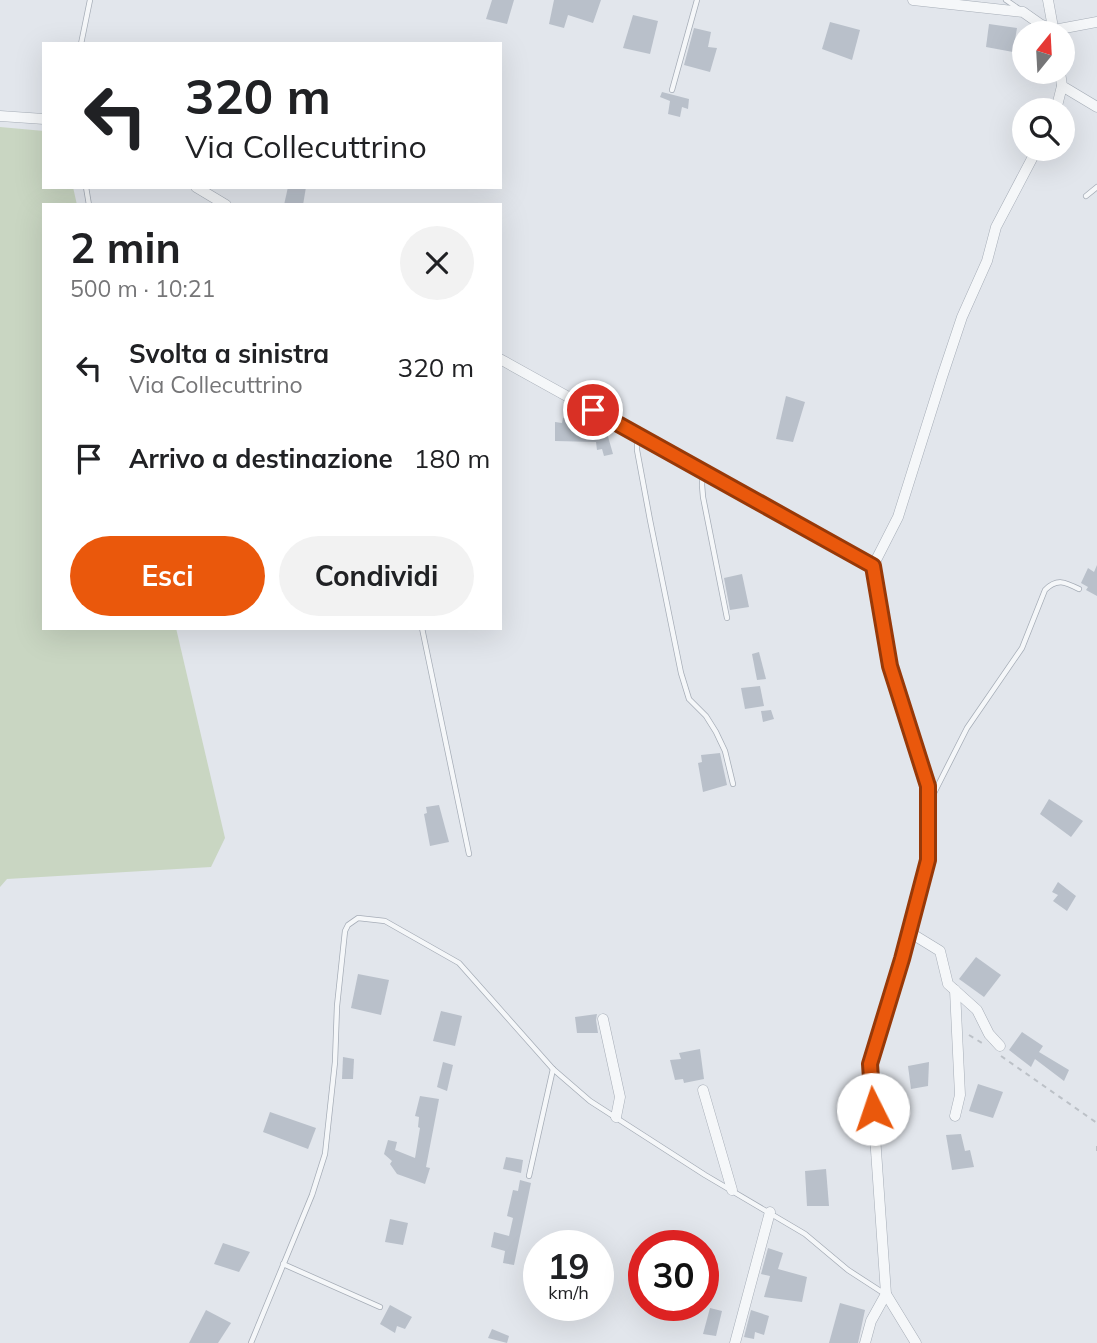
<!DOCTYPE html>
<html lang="it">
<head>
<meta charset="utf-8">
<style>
  :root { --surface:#fff; --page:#f2f2f2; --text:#202124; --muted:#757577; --accent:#ea580c }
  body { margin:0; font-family:Mulish,sans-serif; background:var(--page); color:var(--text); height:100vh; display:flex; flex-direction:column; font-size:26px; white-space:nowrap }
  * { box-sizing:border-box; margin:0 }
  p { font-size:23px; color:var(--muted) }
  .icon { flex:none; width:38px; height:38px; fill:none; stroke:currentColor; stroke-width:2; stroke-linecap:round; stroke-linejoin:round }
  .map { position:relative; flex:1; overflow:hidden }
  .sheet { position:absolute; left:42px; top:203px; width:460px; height:427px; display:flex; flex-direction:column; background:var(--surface); border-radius:0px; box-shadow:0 7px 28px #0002 }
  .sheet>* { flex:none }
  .hud { position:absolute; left:42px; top:42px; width:460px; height:147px; border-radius:0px; box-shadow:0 7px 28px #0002; background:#fff; color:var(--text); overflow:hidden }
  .needle { width:46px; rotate:18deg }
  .fabs { position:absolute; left:1012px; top:21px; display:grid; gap:14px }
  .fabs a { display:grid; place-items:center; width:63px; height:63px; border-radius:50%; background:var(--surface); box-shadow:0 7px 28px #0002; font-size:35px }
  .speed { position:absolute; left:523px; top:1230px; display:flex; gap:14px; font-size:35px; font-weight:700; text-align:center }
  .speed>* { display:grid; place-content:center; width:91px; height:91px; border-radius:50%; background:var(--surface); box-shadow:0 7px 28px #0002; line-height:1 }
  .speed small { font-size:18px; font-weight:400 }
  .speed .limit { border:10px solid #d22; background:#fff; color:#111 }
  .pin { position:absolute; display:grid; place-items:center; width:60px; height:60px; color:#fff; margin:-30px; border:4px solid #fff; border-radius:50%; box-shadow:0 2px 7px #0007 }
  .me { position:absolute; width:77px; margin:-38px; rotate:356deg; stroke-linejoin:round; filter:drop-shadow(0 0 5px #0008) }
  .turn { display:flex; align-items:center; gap:24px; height:147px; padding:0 28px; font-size:32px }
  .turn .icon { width:91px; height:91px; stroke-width:2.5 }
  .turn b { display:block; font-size:49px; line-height:60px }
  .round { display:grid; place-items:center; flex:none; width:74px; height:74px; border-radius:37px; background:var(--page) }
  .headline { display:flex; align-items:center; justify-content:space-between; height:119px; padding:0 28px }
  h1 { font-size:42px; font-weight:700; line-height:52px }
  .cta { display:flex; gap:14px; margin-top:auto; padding:14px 28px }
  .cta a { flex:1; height:80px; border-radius:42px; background:var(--accent); color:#fff; font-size:28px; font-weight:700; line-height:80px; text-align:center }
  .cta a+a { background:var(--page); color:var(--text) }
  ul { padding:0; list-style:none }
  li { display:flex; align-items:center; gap:21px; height:91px; padding:0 28px }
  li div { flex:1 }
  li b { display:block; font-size:26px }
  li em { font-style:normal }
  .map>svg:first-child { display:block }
</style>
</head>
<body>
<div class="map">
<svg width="1097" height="1343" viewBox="0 0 1097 1343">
  <rect width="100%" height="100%" fill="#e2e6ec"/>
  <polygon fill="#c9d6c2" points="0,127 44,131 44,187 73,187 77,205 44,205 44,628 176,628 225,838 211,867 7,879 0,887"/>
  <g fill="#b9c0ca">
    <polygon points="492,0 514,0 507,24 486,19"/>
    <polygon points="554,0 601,0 593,23 568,15 564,28 549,24"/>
    <polygon points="633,15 658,21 650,54 623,48"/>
    <polygon points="830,22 860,30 852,60 822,49"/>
    <polygon points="989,24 1017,28 1013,52 986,47"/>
    <polygon points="694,28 711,32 708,47 717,48 710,72 684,65"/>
    <polygon points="662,92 689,99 688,109 682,107 680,117 668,114 670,101 660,97"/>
    <polygon points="288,187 306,187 303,205 284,205"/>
    <polygon points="786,396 805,402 793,442 776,439"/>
    <polygon points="563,418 585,421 585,435 607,433 613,454 604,456 602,449 597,450 596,442 555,441 555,422 562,423"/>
    <polygon points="1097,565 1097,596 1086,590 1088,587 1081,583 1088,568 1094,572"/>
    <polygon points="742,574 749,607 730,610 724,578"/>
    <polygon points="759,652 766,679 757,680 752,654"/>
    <polygon points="760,686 764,706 745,709 741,688"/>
    <polygon points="771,710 774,719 763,722 761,711"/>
    <polygon points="720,753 727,785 703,792 698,763 702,762 701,755"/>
    <polygon points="1049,799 1083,821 1071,837 1040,814"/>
    <polygon points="439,805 449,842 430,846 424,814 427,813 426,807"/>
    <polygon points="1058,882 1076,896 1067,911 1053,901 1058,895 1052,892"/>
    <polygon points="976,957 1001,975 984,997 959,979"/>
    <polygon points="358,974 389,980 381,1015 351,1008"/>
    <polygon points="441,1011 462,1016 455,1046 433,1041"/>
    <polygon points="597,1014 596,1020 598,1033 577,1033 575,1017"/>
    <polygon points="1022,1032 1043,1046 1039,1052 1069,1070 1064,1081 1035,1059 1031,1067 1009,1050"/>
    <polygon points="700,1049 704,1079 684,1083 683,1079 675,1080 670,1060 681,1059 679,1053"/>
    <polygon points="343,1057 354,1059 353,1079 342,1079"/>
    <polygon points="443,1062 453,1065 447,1091 437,1087"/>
    <polygon points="929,1062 928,1086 911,1089 908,1066"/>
    <polygon points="978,1084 1003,1092 993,1118 969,1111"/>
    <polygon points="420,1096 439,1099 426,1167 430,1168 425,1184 397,1174 390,1164 392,1161 384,1154 388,1140 397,1142 395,1150 415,1158 420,1128 418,1127 419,1117 415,1116"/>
    <polygon points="270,1112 316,1128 308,1149 263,1132"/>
    <polygon points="961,1134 965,1151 970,1150 974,1167 952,1170 946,1135"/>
    <polygon points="506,1157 523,1160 521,1173 503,1169"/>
    <polygon points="826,1169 829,1206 807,1206 805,1171"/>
    <polygon points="520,1180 531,1183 514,1265 503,1263 505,1251 491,1247 494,1232 509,1236 513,1218 507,1216 513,1190 518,1191"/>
    <polygon points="390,1219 408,1223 403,1245 385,1242"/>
    <polygon points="223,1243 250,1252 239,1272 214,1264"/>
    <polygon points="768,1248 783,1253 778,1269 807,1277 802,1302 764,1297 770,1276 761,1274"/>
    <polygon points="704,1255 715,1259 706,1289 704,1288"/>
    <polygon points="840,1303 865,1310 858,1343 829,1343"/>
    <polygon points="390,1305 412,1317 405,1329 397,1326 395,1333 380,1324"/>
    <polygon points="710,1308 722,1311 716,1336 703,1334"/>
    <polygon points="206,1310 231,1323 218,1343 189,1343"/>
    <polygon points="751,1310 769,1316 764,1335 755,1332 754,1339 744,1337"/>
    <polygon points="492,1329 509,1336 507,1343 488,1338"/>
  </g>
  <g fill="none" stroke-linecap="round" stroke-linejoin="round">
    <defs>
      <g id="service">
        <polyline points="1006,0 1019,9"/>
        <polyline points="81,44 90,0"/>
        <polyline points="672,90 697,0"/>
        <polyline points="86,187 89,205"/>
        <polyline points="1086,196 1097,187"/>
        <polyline points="637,435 637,450 650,520 681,673 689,699 706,716 716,732 725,751 733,784"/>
        <polyline points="703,472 702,485 703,497 727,618"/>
        <polyline points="422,628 469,854"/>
        <path d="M931,799l36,-71 55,-80 23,-58c12,-12 20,-8 34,-1"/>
        <polyline points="529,1176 553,1069"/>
        <polyline points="283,1264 380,1307"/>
        <polyline points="251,1343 312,1195 325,1154 335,1062 337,1006 345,931 348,925 358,918 385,921 459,963 553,1069 590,1101 705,1175 805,1234 848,1270 885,1294"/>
      </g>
      <g id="minor">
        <polyline points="913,0 1023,12 1040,24 1054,30 1097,22"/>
        <polyline points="1048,0 1054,33"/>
        <polyline points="1060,72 1062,86 1097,107"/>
        <polyline points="1056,110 1062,86"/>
        <polyline points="0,116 44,119"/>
        <polyline points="196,187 226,205"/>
        <polyline points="500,359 873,566"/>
        <polyline points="873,566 890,666 928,786 928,860 902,959 870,1064 886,1294 916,1343"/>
        <polyline points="873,566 898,517 942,377 962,317 987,261 996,227 1037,149"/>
        <polyline points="909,932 940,951 948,984 977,1010 989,1034 1000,1046"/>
        <polyline points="955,990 960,1095 955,1116"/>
        <polyline points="603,1019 620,1097 616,1117"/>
        <polyline points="703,1090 732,1190"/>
        <polyline points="735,1343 770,1212"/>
        <polyline points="865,1343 871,1321 886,1294"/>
      </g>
    </defs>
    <use href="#service" stroke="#a6adb7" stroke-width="6"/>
    <use href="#minor" stroke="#a6adb7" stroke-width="11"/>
    <g stroke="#bcc1c7" stroke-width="2" stroke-dasharray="5 5" stroke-linecap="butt">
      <polyline points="969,1035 982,1043"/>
      <polyline points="1001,1056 1097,1123"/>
      <polyline points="1097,1146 1097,1156"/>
    </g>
    <use href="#service" stroke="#f5f7f9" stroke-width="4.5"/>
    <use href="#minor" stroke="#f5f7f9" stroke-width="10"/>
  </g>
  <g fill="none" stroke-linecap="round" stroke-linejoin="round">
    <defs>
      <polyline id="route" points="593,410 873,566 890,666 928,786 928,860 902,959 870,1064 873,1109"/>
    </defs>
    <use href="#route" stroke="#983908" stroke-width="18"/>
    <use href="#route" stroke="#ea580c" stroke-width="12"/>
  </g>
</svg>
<div class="fabs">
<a><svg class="needle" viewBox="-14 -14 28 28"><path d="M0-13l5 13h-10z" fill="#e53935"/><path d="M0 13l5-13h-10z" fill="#757577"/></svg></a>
<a><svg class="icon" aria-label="search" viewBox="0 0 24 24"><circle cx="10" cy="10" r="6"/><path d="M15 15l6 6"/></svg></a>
</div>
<div class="speed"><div>19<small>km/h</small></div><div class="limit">30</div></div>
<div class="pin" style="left:593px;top:410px;background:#d93025"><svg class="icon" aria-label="arrive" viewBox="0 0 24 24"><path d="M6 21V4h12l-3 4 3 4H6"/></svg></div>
<svg class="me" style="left:873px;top:1109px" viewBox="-20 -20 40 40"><circle r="19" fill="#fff"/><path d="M0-13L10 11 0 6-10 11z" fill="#ea580c"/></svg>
<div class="hud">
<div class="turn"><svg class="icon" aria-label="left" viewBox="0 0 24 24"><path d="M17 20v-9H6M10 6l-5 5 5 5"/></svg><div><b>320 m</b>Via Collecuttrino</div></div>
</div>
<section class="sheet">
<div class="headline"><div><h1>2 min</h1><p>500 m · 10:21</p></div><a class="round"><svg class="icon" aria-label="close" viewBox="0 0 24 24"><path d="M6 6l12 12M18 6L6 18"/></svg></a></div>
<ul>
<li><svg class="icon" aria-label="left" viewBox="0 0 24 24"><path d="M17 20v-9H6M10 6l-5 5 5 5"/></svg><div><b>Svolta a sinistra</b><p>Via Collecuttrino</p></div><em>320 m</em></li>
<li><svg class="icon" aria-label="arrive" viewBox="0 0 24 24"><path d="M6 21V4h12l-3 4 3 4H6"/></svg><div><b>Arrivo a destinazione</b></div><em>180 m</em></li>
</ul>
<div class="cta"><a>Esci</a><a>Condividi</a></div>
</section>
</div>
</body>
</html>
